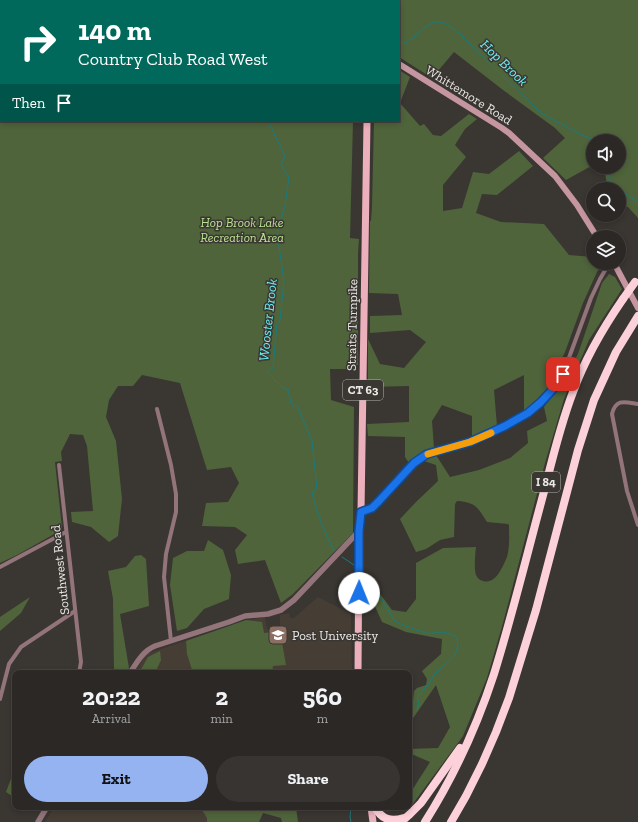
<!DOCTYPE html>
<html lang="en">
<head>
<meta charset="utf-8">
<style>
  :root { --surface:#2c2826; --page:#383432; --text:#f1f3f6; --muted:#a6a6a7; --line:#484443; --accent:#95b2f1 }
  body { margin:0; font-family:"Zilla Slab",serif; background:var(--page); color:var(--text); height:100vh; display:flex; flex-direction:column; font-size:15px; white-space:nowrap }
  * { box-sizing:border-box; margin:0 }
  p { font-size:13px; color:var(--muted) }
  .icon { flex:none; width:22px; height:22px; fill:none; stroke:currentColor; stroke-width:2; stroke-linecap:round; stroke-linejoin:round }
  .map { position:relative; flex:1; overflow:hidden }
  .side { position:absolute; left:12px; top:670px; width:400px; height:140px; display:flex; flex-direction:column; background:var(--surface); border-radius:8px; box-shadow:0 2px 6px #0003,0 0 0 1px var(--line) }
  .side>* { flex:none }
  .top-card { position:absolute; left:0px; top:0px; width:400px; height:122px; box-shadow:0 2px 6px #0003,0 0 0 1px var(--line); background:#00695c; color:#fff; overflow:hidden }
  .buttons { position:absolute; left:586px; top:134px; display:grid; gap:8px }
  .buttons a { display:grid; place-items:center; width:40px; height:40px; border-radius:50%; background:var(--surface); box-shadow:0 2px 6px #0003,0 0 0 1px var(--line); font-size:20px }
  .pin { position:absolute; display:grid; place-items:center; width:34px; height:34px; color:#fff; margin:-17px; border-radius:8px; box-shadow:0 2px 6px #0006 }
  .me { position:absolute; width:44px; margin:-22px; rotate:1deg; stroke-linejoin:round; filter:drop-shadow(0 0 3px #0008) }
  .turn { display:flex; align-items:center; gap:14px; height:84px; padding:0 12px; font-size:18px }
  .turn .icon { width:52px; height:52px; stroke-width:2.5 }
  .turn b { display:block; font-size:28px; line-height:34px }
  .then { display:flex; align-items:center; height:38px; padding:0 12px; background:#0003; gap:8px; font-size:15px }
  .eta { display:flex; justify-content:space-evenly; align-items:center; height:68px; text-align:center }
  .eta b { font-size:24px; font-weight:800; line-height:28px }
  .action { display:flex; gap:8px; margin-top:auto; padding:8px 12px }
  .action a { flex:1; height:46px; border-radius:24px; background:var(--accent); color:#111; font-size:16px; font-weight:800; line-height:46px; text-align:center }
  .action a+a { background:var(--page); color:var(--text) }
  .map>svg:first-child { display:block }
</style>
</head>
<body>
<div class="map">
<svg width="638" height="822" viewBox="0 0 638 822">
  <rect width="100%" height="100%" fill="#3a3632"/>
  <g fill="#463e35">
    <polygon points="318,597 351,614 352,673 135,673 146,654 249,620 265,617 267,629 280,628 280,615 289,613 290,618 294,618"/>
    <polygon points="54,807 234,807 226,822 45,822"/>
  </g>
  <g fill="#4f643b">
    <polygon points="0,0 355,0 355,1 1,1 1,121 353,121 350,238 359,239 358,254 358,365 347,366 347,369 330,369 331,400 354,407 353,533 293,594 281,603 265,560 238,564 235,550 247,535 235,527 202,526 206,503 228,502 239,483 231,467 207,470 180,383 142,375 133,386 118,386 109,400 106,417 116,441 122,499 118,536 109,542 91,527 72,522 71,512 93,511 87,446 83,435 70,434 61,452 62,461 55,462 62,528 56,533 17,555 0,563"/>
    <polygon points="374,0 638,0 638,218 628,207 619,206 619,189 604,189 607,185 604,167 619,167 619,141 593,141 593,165 566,180 543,158 565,138 555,128 503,90 454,52 432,78 399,57 399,1 374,1"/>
    <polygon points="399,70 410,77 400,103 420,126 424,124 433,135 441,136 469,114 477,119 465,129 455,145 466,157 443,185 443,211 462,208 473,172 489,174 519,151 533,166 497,195 482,194 476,213 501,222 544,224 569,255 593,257 593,263 603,263 597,272 583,303 565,352 547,390 524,411 524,375 494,390 497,426 472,437 472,416 442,405 432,421 434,448 424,451 409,463 405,457 405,437 368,436 367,424 409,422 409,386 368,387 368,339 380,364 404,368 426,342 410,330 370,333 370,316 402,315 398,294 369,293 370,221 371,221 372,206 374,121 399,121"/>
    <path d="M609,274l6,3 7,12 -33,51 -25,59 -19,64 -42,160 -16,55 -24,58 -51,69 -3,-4v-6l21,-33 -21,-9v-4l29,-1 12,-21 -14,-42 -27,39v-11l3,-3 2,-19 3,-3 9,-3 1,-6 -5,-8 19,-17 1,-15 -36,-7 -24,-10 -16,-36v-11l26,35 14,2 10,-13v-36l27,-15 33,-1c-1,8 -2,22 0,28 2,4 4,5 7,6 13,4 20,-15 24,-24 3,-10 2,-22 2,-32l-1,-1 -21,-2c-9,-14 -11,-20 -30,-21l-2,3 -1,33 -14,3 -14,9 -10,3 -16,-33 16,-17 22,-21 -2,-16 -12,-4 12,-6 14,22 29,-7 31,-12 18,-15 -1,-12 20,-10 -3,-14 16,-20 18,-33 24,-71z"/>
    <polygon points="208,540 223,550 231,575 229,599 204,609 187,628 177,631 170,585 173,558 187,551 204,551"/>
    <polygon points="141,555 146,559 149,606 120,614 129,668 126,673 113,673 114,670 113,599 108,571 126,567 135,556"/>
    <polygon points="30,597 21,613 0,631 0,617"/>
    <polygon points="246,620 262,622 264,633 280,631 286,665 273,666 272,673 193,673 187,654 186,641"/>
    <polygon points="160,651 161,660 156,671 157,673 139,673 148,657"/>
    <polygon points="15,768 15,794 12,796 6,792"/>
    <polygon points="200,807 296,807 298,822 282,822 281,818 263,813 259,822 207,822 207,818"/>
  </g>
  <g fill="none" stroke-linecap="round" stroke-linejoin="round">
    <g stroke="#187b7f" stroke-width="1">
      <polyline points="136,0 138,1"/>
      <polyline points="213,0 214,1"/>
      <polyline points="188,1 189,0"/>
      <polyline points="391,1 392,0"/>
      <path d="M399,44c7,0 11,-4 16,-8 19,-18 25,-19 45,-2l81,79 41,22 15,6"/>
      <path d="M268,121l17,35 -4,9 8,12 -4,29 -8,26 7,49 -4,39 -3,4 -4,44 -6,4 15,15 6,3 3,13 7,5 14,33 5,48 -5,4c6,22 12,38 22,58"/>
      <path d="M611,167l-3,3c-1,14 19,25 30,32"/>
      <polyline points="342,557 354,565"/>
      <path d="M365,574l9,12 20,34c9,6 22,10 33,13 3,1 6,0 9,-1 9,0 15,1 21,6l1,8 -3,9 -21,20 -6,10 -11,12 2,6 -2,6 -8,8"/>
      <polyline points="351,807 350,817 351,822"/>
    </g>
    <g stroke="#92747a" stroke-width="4">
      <path d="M638,404c-13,-2 -22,-6 -26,10l15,77 11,34"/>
      <polyline points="157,409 171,465 176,494 176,512 166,554 164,577 171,641"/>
      <polyline points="59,465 81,662 79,673"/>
      <polyline points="361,512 372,508 379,501 414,463 427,454 470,441 505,427 528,413 541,402 553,389 563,374 591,298 600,279 607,267 610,263"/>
      <polyline points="0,567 66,532"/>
      <polyline points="0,699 9,664 21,647 75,611"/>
    </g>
    <g stroke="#92747a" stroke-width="5.5">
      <path d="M130,673c7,-11 13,-22 25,-27l74,-24 16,-6 23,-2 13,-4 13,-10 65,-69"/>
      <polyline points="38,822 47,807"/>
    </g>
    <g stroke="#c596a0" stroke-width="6">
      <polyline points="399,64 502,128 509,133 555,176 577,205 597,237"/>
      <polyline points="614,263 638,308"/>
    </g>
    <g stroke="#ecb0bd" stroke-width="7">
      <polyline points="368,0 368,1"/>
      <polyline points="358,673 359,531 361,512 367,121"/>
      <polyline points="371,807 373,822"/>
    </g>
    <g stroke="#fdd1da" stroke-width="8">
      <path d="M375,807c7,13 16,15 29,11"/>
      <polyline points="401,822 410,814 421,803 460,748"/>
      <path d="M425,822c29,-46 52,-96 69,-148 19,-61 34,-124 51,-186 8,-32 16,-65 28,-96 12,-33 30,-64 50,-93"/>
      <polyline points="451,822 466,796 482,764 496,732 509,698 536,610 578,450 594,400 616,352 638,316"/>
    </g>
    <polyline stroke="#fdd1da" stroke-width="8" points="623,299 635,282"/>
  </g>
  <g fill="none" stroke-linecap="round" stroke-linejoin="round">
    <defs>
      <polyline id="route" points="359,593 359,531 361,512 372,508 379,501 414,463 427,454 470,442 505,426 528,413 541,402 553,389 563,374"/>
    </defs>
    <use href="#route" stroke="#114b97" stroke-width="10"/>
    <use href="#route" stroke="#1a73e8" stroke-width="7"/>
    <polyline stroke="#f59e0b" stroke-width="7" points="428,454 470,442 491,433"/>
  </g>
  <defs>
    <symbol id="university-square" viewBox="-11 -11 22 22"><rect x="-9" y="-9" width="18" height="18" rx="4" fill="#8d6e63" stroke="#3a3632"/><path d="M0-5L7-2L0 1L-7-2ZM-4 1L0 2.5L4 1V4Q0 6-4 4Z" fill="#fff"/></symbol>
  </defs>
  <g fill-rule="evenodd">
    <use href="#university-square" x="267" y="624" width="22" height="22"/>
  </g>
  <g text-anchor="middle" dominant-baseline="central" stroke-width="3" stroke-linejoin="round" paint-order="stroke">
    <g fill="#3a3632" stroke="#b6b3b0" stroke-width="1">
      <rect x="343" y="380" width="40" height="20" rx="3"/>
      <rect x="532" y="472" width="28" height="20" rx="3"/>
    </g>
    <g font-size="12" font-weight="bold" fill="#ebe9e6">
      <text x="363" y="390">CT 63</text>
      <text x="546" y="482">I 84</text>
    </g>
    <g font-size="13" fill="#ebe9e6" stroke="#3a3632">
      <text transform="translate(469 95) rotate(32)">Whittemore Road</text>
      <text transform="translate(352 325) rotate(-89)">Straits Turnpike</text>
      <text transform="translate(60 570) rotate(-96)">Southwest Road</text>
    </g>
    <g font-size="13" font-style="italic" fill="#bae292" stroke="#3a3632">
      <text x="242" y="222">Hop Brook Lake<tspan x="242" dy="15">Recreation Area</tspan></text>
    </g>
    <g font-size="13" fill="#ebe9e6" stroke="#3a3632" text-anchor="start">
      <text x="292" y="635">Post University</text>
    </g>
    <g font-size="14" font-style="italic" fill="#6ceef3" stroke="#3a3632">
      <text transform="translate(504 63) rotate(44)">Hop Brook</text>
      <text transform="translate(268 320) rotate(-84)">Wooster Brook</text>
    </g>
  </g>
</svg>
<div class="buttons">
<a><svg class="icon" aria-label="sound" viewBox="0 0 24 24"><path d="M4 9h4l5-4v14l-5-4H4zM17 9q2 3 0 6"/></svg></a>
<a><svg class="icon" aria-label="search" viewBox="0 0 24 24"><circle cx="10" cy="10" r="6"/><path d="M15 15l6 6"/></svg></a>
<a><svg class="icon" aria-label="layers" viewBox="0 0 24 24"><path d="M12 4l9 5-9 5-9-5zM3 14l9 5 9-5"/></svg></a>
</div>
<div class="pin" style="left:563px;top:374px;background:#d93025"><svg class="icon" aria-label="arrive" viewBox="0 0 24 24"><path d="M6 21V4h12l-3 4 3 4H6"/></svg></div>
<svg class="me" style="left:359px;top:593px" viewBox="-20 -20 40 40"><circle r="19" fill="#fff"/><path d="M0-13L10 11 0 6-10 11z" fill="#1a73e8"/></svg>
<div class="top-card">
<div class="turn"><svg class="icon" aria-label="right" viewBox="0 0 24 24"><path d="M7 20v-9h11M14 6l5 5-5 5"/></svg><div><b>140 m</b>Country Club Road West</div></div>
<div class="then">Then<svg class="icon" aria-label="arrive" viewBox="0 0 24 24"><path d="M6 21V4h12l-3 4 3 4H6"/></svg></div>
</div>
<section class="side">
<div class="eta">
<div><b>20:22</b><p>Arrival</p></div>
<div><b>2</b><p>min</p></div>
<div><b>560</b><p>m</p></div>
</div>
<div class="action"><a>Exit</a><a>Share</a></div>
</section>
</div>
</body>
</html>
